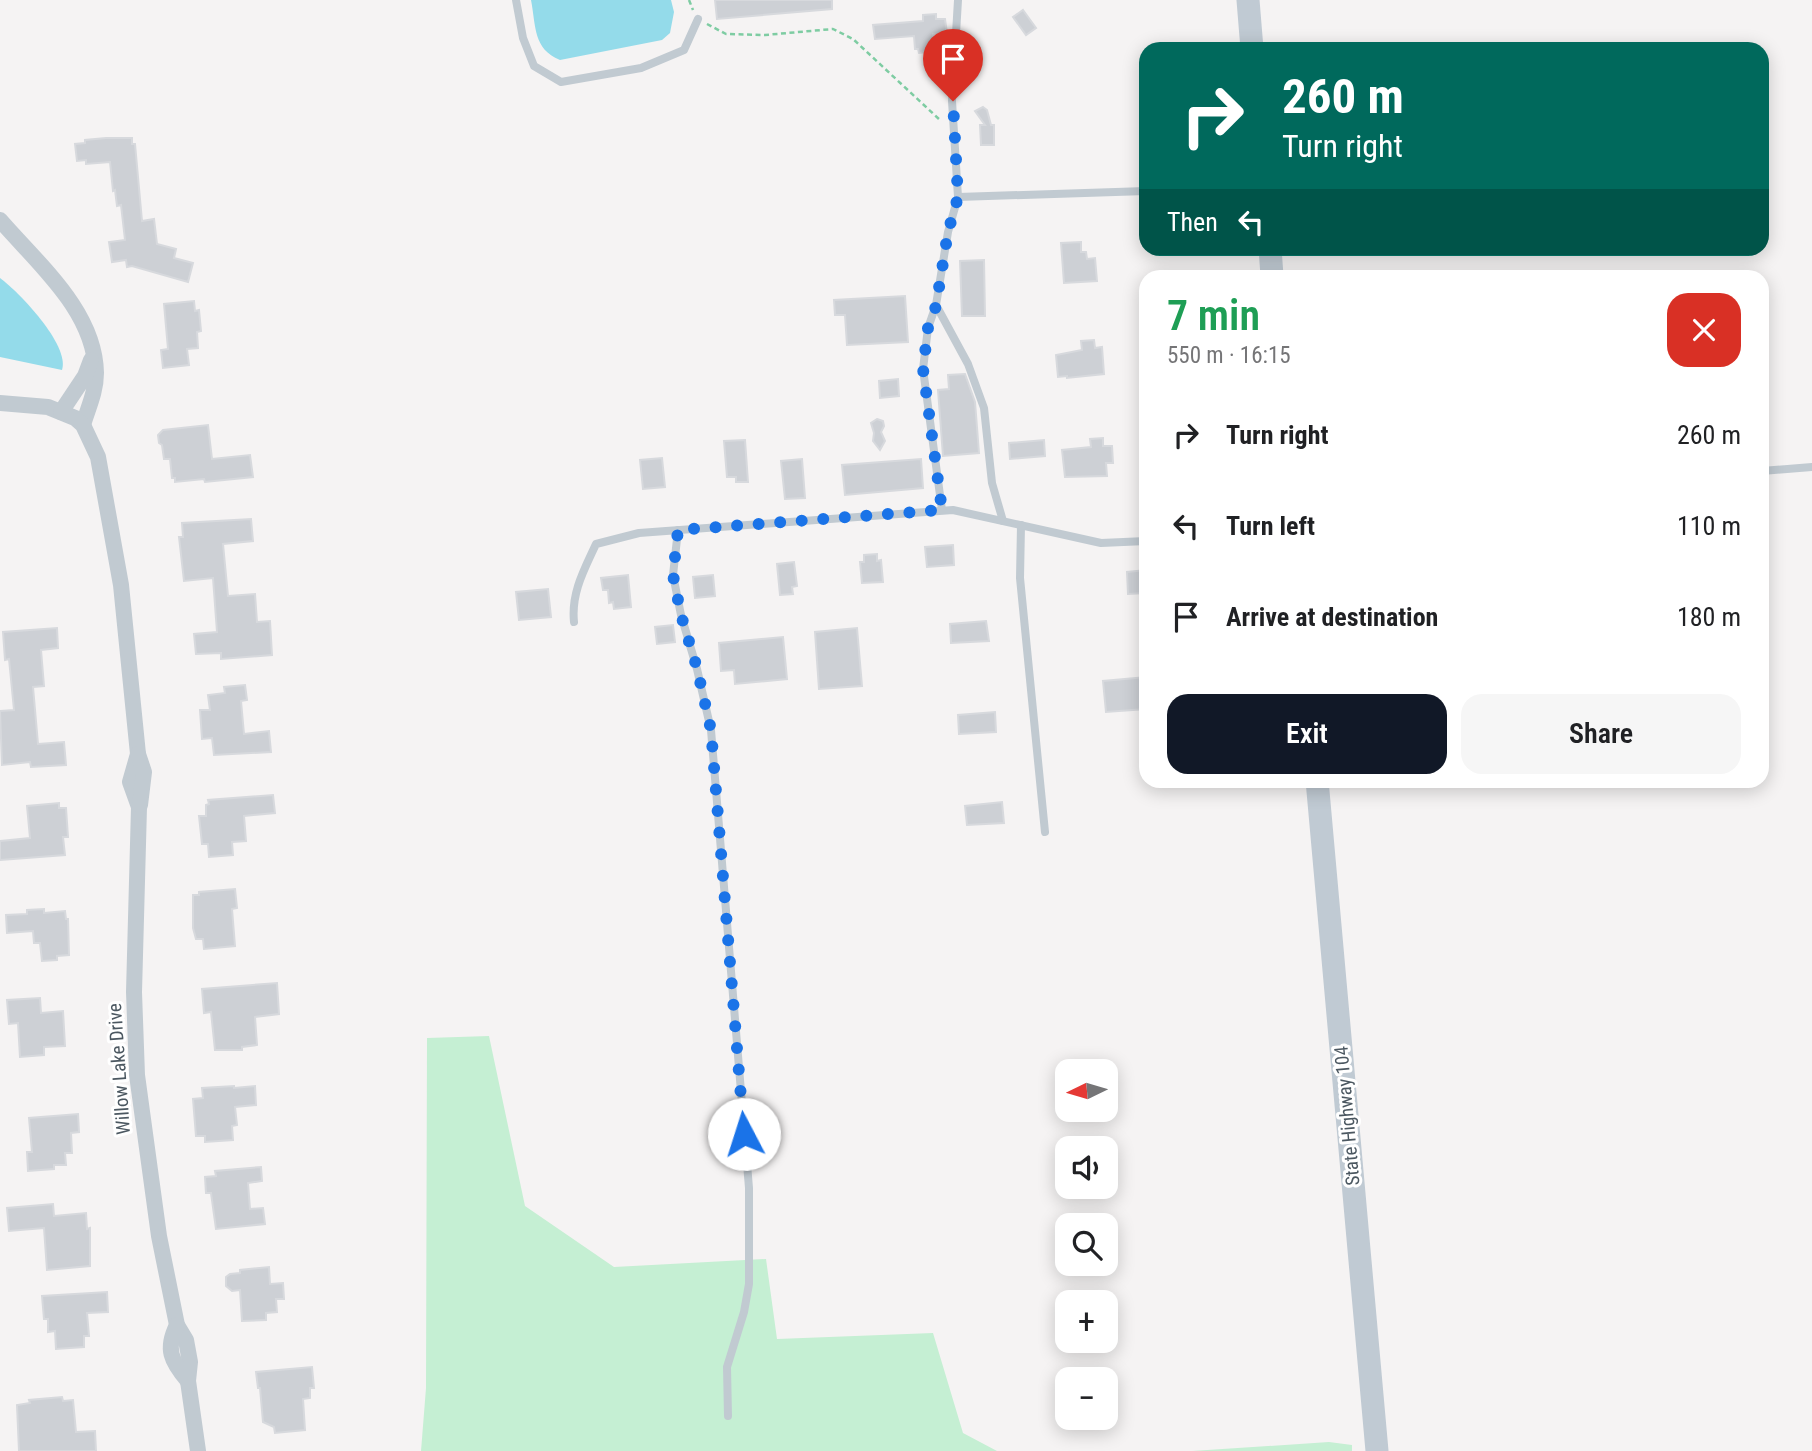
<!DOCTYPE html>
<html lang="en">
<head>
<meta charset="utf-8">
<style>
  :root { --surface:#fff; --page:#f6f6f6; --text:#202124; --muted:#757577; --accent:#111827 }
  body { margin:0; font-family:"Roboto Condensed",sans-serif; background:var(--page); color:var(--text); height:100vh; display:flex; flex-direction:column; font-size:26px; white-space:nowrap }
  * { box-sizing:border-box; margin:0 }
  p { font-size:23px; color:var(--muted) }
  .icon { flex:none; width:38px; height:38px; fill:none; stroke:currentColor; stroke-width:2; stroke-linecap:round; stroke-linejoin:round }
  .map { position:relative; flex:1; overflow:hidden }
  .details { position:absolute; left:1139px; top:270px; width:630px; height:518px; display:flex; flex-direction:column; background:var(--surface); border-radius:21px; box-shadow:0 4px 18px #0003 }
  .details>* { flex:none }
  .top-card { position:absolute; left:1139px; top:42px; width:630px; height:214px; border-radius:21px; box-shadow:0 4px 18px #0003; background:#00695c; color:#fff; overflow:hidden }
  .needle { width:46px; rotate:265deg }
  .controls { position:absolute; left:1055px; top:1059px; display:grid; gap:14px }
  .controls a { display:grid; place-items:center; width:63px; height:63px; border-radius:14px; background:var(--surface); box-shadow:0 4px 18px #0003; font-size:35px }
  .pin { position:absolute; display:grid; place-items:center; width:60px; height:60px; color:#fff; margin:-72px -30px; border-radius:50% 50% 50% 0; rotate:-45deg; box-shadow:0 0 7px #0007 }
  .pin .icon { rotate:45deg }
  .me { position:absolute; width:77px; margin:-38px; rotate:355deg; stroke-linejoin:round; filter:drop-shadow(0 0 5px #0008) }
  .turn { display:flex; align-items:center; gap:24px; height:147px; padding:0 28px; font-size:32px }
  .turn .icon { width:91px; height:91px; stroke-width:2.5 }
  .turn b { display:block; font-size:49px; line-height:60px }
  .then { display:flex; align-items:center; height:66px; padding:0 28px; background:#0003; gap:14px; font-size:26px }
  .round { display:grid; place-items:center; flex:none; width:74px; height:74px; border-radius:21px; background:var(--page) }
  .summary { display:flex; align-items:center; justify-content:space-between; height:119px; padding:0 28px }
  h1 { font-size:42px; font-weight:600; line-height:52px; color:#1e9e55 }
  .button { display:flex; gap:14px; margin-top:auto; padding:14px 28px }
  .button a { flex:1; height:80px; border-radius:21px; background:var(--accent); color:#fff; font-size:28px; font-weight:600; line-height:80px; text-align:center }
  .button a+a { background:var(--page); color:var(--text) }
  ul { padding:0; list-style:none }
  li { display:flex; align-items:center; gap:21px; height:91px; padding:0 28px }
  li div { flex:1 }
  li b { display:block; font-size:26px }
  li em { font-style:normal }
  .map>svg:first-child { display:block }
</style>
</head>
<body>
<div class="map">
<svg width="1812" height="1451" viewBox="0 0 1812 1451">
  <rect width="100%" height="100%" fill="#f5f3f3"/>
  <g fill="#c5efd3">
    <polygon points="489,1036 525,1206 614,1267 766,1259 777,1339 933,1333 963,1433 997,1451 421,1451 426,1388 427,1038"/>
    <polygon points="1329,1442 1352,1445 1352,1451 1192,1451"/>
  </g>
  <g fill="#94dbea">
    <path d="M531,0h140l3,12 -4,21 -8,7 -102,20c-27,-11 -24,-34 -29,-60z"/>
    <path d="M0,278c19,14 70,67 62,92l-62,-13z"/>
  </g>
  <g fill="#cdd0d5" stroke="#d7d9dd" stroke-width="2">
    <polygon points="715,0 832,0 832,9 717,19"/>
    <polygon points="1023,10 1036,28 1026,35 1013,17"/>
    <polygon points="936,14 936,19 945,19 947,33 933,34 935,51 919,53 918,49 915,49 914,36 875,39 873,25 923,21 923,15"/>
    <polygon points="983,107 987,110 991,125 994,125 994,145 981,145 980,125 985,125 975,111"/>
    <polygon points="106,138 132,138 132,144 135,144 142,221 154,219 157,244 176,249 174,258 193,263 188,282 132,266 127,267 126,260 112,262 109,242 125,240 121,205 117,206 115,190 113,191 110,162 86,164 86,160 77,161 75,144 85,143 85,140"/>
    <polygon points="1081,242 1081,252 1086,252 1087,259 1095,258 1097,281 1064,283 1061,243"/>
    <polygon points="984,260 985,316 962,316 960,261"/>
    <polygon points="905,296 908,342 847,345 845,315 835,315 834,300"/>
    <polygon points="194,301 195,311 199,310 201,331 197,332 198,348 187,349 189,365 163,368 161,350 168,349 164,304"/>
    <polygon points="1094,340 1095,348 1102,347 1104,374 1067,378 1067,376 1058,377 1056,355 1082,350 1081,341"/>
    <polygon points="965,374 975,402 979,453 943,456 938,390 949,389 948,375"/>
    <polygon points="898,379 899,396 880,398 879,381"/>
    <polygon points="877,419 883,421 884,426 881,432 885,441 880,450 873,441 874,433 871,423"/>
    <polygon points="208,425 212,459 250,455 253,477 205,482 204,479 175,482 175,478 172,478 170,459 164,459 162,445 159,443 158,435 163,430"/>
    <polygon points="1103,438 1103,446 1112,446 1113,463 1106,463 1107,476 1065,477 1062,450 1091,447 1090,439"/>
    <polygon points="745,440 748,482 736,482 736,477 727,477 724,441"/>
    <polygon points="1044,440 1045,456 1010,459 1009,443"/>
    <polygon points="662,458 665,487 643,489 640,460"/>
    <polygon points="802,459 805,498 785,499 781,461"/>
    <polygon points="921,459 923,488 845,495 842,465"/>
    <polygon points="251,519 253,541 223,544 228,596 255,594 257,622 270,621 272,655 221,659 221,653 196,654 194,634 217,632 213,578 184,581 179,537 183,537 182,523"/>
    <polygon points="953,545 954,565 927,567 925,547"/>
    <polygon points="877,554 877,561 881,560 883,582 862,583 860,562 864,562 864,555"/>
    <polygon points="794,562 797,586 792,587 793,594 780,595 777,564"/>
    <polygon points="1146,570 1146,593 1128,594 1127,572"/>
    <polygon points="628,575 631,607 614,609 613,602 609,603 608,590 603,590 601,578"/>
    <polygon points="713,575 715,596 695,598 693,577"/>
    <polygon points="548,589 551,617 519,620 516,592"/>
    <polygon points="986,621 989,641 951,643 950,624"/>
    <polygon points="673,625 675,642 657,644 655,627"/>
    <polygon points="57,628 58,648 41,650 44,686 33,687 38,744 64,742 66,765 31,767 30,762 2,765 0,711 14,710 9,659 5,660 3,632"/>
    <polygon points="857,628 862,686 819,689 815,632"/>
    <polygon points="783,637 787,679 735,684 734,670 721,671 719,643"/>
    <polygon points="1146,677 1146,709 1106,712 1103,681"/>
    <polygon points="245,685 247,700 241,701 244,734 269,731 271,752 214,755 212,738 202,739 200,710 210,710 208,695 225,693 224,687"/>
    <polygon points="995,712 996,732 959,734 958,715"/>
    <polygon points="273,795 275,813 244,816 246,841 232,842 233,855 209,857 208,844 202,844 199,816 206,816 206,805 209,804 208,800"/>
    <polygon points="1002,802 1004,823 967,825 965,806"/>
    <polygon points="59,803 59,808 66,808 68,837 63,837 65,855 0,860 0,841 30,838 27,806"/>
    <polygon points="235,889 237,908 232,909 235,946 204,949 203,939 196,939 193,928 193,895 199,895 199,892"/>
    <polygon points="44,909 44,913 65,911 66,919 68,919 69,955 57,956 57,960 42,961 40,943 34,943 33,931 7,933 6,915 27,914 27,910"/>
    <polygon points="277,983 279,1014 255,1017 257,1045 242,1047 242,1050 215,1050 211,1012 204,1013 202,989"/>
    <polygon points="40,998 41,1013 63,1011 65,1046 44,1047 44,1055 20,1057 18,1023 9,1024 7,1000"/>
    <polygon points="234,1086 234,1088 255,1086 256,1105 235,1107 237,1125 232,1126 233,1140 205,1142 205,1136 196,1136 193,1099 203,1098 202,1088"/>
    <polygon points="78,1114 79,1132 71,1133 72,1153 65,1153 66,1165 54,1165 54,1169 28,1171 27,1152 32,1152 29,1118"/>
    <polygon points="261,1167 262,1181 248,1183 250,1209 263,1208 265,1224 216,1229 211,1193 206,1193 205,1177 216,1176 215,1171"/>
    <polygon points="53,1204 54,1216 86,1213 87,1229 90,1228 90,1266 47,1270 44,1228 9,1231 7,1208"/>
    <polygon points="269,1267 270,1284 283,1283 284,1299 276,1299 277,1312 266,1313 266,1320 242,1321 240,1290 232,1291 226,1286 226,1277 230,1274 240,1273 240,1270"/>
    <polygon points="107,1292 108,1312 87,1313 89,1336 84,1336 84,1347 56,1349 55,1331 48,1332 48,1319 44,1319 42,1296"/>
    <polygon points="312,1367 314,1388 310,1388 310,1398 303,1399 305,1430 275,1433 274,1427 263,1422 260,1388 258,1388 256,1372"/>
    <polygon points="62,1397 63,1401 73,1400 76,1432 95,1431 96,1451 19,1451 17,1405 30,1403 29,1400"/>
  </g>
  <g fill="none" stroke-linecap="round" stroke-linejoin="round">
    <g stroke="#7ecca2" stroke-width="2.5" stroke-dasharray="5 3.5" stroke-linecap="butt">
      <polyline points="689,0 693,10"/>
      <polyline points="707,24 726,34 765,35 833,29 853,39 940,120"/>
    </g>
    <g stroke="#c1cad1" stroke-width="8">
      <polyline points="516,0 523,38 534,66 561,82 641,68 684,50 698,19"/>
      <polyline points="958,0 952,101 958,197 948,232 936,305 968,364 984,408 992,483 1003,521"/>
      <polyline points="958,197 1146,191"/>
      <polyline points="936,305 928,328 923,369 942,510"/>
      <polyline points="1762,471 1812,467"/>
      <polyline points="1021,525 1020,578 1045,832"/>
      <polyline points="678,530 673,575 681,615 697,669 711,730 749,1188 749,1284 744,1312 727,1367 728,1416"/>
      <path d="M574,622c-3,-29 10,-52 22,-78l43,-11 314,-23 148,33 45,-2"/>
    </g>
    <g stroke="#c1cad1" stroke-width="16">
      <path d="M0,220c38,44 95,91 96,153 0,19 -8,35 -13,52"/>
      <polyline points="0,403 48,407 75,418 83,425 98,457 121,585 138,754 130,782 139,807 134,992 137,1075 159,1236 177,1325 186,1340 190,1362 188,1381 198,1451"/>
      <polyline points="61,412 85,376 91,360"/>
      <polyline points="138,754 144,772 140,805"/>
      <path d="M177,1325c-12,24 -6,36 11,56"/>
    </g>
    <g stroke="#c0cad3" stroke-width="23">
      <polyline points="1248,0 1252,49"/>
      <polyline points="1270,248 1272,276"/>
      <polyline points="1317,780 1377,1451"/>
    </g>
  </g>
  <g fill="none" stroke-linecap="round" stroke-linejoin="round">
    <polyline stroke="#1a73e8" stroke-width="12" stroke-dasharray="0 21.6" points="744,1134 711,730 697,668 681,615 673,575 678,530 942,510 923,369 928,328 936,306 948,232 958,197 953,101"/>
  </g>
  <g text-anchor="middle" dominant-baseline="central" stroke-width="6" stroke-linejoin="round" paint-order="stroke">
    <g font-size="19" fill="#4b5760" stroke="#fff">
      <text transform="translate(119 1069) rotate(-94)">Willow Lake Drive</text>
      <text transform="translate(1347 1116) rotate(-95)">State Highway 104</text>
    </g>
  </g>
</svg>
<div class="controls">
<a><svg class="needle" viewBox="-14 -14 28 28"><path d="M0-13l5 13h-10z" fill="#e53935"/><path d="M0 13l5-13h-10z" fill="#757577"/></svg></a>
<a><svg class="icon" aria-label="sound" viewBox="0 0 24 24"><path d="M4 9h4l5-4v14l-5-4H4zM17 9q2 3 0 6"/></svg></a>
<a><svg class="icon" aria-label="search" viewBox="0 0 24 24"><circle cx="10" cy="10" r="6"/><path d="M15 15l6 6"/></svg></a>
<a>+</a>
<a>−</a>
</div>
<div class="pin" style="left:953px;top:101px;background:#d93025"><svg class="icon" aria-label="arrive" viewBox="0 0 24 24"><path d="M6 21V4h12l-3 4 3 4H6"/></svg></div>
<svg class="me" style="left:744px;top:1134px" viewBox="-20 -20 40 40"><circle r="19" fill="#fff"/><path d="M0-13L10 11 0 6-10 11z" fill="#1a73e8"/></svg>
<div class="top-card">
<div class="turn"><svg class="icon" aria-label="right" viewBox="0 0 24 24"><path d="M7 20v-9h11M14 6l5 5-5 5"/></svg><div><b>260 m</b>Turn right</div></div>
<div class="then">Then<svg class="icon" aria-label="left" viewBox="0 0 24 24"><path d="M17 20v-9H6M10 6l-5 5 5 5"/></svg></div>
</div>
<section class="details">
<div class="summary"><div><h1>7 min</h1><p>550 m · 16:15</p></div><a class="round" style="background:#d93025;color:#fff"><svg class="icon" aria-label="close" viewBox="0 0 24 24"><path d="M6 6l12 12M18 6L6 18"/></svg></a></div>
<ul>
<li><svg class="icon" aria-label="right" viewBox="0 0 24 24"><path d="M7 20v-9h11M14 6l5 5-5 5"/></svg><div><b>Turn right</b></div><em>260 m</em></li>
<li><svg class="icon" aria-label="left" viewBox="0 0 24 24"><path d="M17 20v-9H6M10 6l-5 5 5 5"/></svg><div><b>Turn left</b></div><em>110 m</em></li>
<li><svg class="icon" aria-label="arrive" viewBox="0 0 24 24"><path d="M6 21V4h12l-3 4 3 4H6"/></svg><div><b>Arrive at destination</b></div><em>180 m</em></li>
</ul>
<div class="button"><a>Exit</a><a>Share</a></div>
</section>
</div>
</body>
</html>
